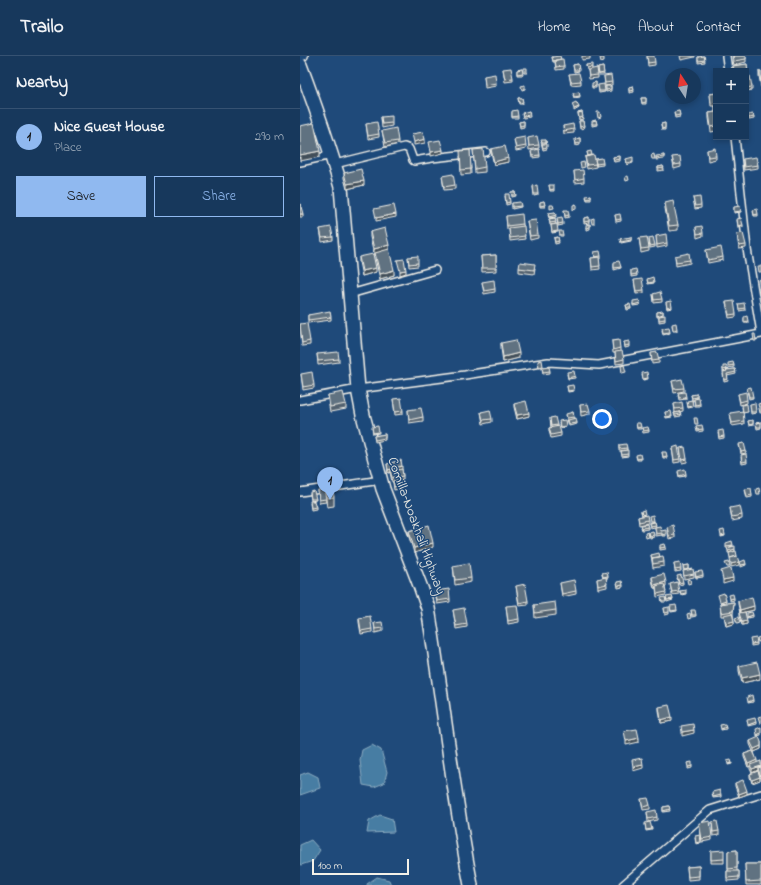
<!DOCTYPE html>
<html lang="en">
<head>
<meta charset="utf-8">
<style>
  :root { --surface:#17385c; --page:#203f62; --text:#f1f3f6; --muted:#9eacbb; --line:#365272; --accent:#90b9f0 }
  body { margin:0; font-family:"Indie Flower",sans-serif; background:var(--page); color:var(--text) }
  .controls { position:absolute; right:12px; top:12px; display:grid; overflow:hidden; border-radius:0px; box-shadow:0 2px 6px #0003 }
  .controls button { width:36px; height:36px; display:grid; place-items:center; padding:0; border:0; border-bottom:1px solid var(--line); background:var(--surface); color:var(--text); font:20px sans-serif }
  .compass { position:absolute; left:365px; top:12px; width:36px; height:36px; border-radius:50%; background:var(--surface); box-shadow:0 2px 6px #0003; rotate:348deg }
  .scale { position:absolute; left:12px; bottom:10px; width:97px; box-sizing:border-box; padding-left:4px; border:2px solid #f4f1e8; border-top:0; font-size:11px; line-height:14px; white-space:nowrap; color:#f4f1e8; -webkit-text-stroke:3px #1f4a7a; paint-order:stroke }
  .you { position:absolute; left:302px; top:363px; width:14px; height:14px; margin:-10px; border:3px solid #fff; border-radius:50%; background:#1a73e8; box-shadow:0 0 0 6px #1a73e833 }
  .badge { display:grid; place-items:center; width:26px; height:26px; border-radius:50%; background:var(--accent); color:#111; font-size:13px; font-weight:700 }
  .pin { position:absolute; translate:-50% -33px; filter:drop-shadow(0 1px 2px #0008) }
  .pin::after { content:''; position:absolute; top:21px; width:14px; height:12px; background:inherit; clip-path:polygon(0 0,100% 0,50% 100%) }
  .list { margin:0; padding:0; list-style:none }
  h2 { display:flex; justify-content:space-between; align-items:center; height:52px; margin:0; padding:0 16px; font-size:17px }
  h2 small { font-size:13px; font-weight:400; color:var(--muted) }
  .list li { display:grid; grid-template-columns:26px 1fr auto; gap:12px; align-items:center; box-sizing:border-box; height:56px; padding:0 16px; border-top:1px solid var(--line) }
  .list b { display:block; font-size:15px; white-space:nowrap }
  .list p { margin:0; font-size:13px; white-space:nowrap; color:var(--muted) }
  .list em { font-size:13px; font-style:normal; color:var(--muted) }
  .actions { display:flex; gap:8px; padding:12px 16px }
  .actions a { flex:1; padding:9px 0; border:1px solid var(--accent); border-radius:0px; text-align:center; font-size:14px; color:var(--accent) }
  .actions .main { background:var(--accent); color:#111 }
  .map { position:relative; flex:none; width:461px; height:829px; overflow:hidden }
  header { display:flex; align-items:center; gap:24px; box-sizing:border-box; height:56px; padding:0 20px; background:var(--surface); border-bottom:1px solid var(--line) }
  header strong { font-size:19px }
  nav { display:flex; gap:22px; margin-inline-start:auto; font-size:14px }
  main { display:flex }
  aside { flex:1; background:var(--surface) }
  .map>svg:first-child { display:block }
</style>
</head>
<body>
<header>
<strong>Trailo</strong>
<nav><a>Home</a><a>Map</a><a>About</a><a>Contact</a></nav>
</header>
<main>
<aside>
<h2>Nearby<small></small></h2>
<ul class="list">
<li><span class="badge">1</span><div><b>Nice Guest House</b><p>Place</p></div><em>290 m</em></li>
</ul>
<div class="actions"><a class="main">Save</a><a>Share</a></div>
</aside>
<div class="map">
<svg width="461" height="829" viewBox="0 0 461 829">
  <rect width="100%" height="100%" fill="#1f4a7a"/>
  <filter id="ink" filterUnits="userSpaceOnUse"><feTurbulence type="fractalNoise" baseFrequency=".025" numOctaves="2"/><feDisplacementMap in="SourceGraphic" scale="8" xChannelSelector="R" yChannelSelector="G"/><feConvolveMatrix kernelMatrix="1 2 1 2 8 2 1 2 1" color-interpolation-filters="sRGB"/></filter>
  <g filter="url(#ink)">
    <path fill="#467da3" stroke="#8cabbf" d="M72 689 81 694 87 716 84 727 74 731 63 729 60 704 62 694Z
      M8 716 18 721 20 732 0 739V719Z
      M80 759 92 763 94 776 67 777 69 765Z
      M11 784 20 794 13 805 1 809 0 808V789Z
      M77 821 89 824 91 829H67V828Z"/>
    <g fill="none" stroke-linecap="round" stroke-linejoin="round">
      <g stroke="#f4f1e8" stroke-width="10">
        <path id="street" d="M426 0 428 15
          M0 1 4 0
          M435 81 447 193 461 277
          M0 106 32 99
          M35 108 104 91 109 93 113 104 114 105 132 102 186 96
          M50 238 135 214
          M0 344 58 333 165 319 248 306 299 309 461 278
          M0 436 81 424
          M323 829 410 754 461 738"/>
      </g>
      <g stroke="#f4f1e8" stroke-width="16">
        <path id="highway" d="M0 9C15 49 29 89 41 131L58 333 63 359 83 433 121 532 128 552C143 645 153 737 171 829"/>
      </g>
      <use href="#street" stroke="#1f4a7a" stroke-width="7"/>
      <use href="#highway" stroke="#1f4a7a" stroke-width="13"/>
    </g>
    <path fill="#53626f" stroke="#f4f1e8" d="M282 0H290V3L282 4Z
      M347 0 355 6V9L348 10Z
      M380 0H395V1L381 4Z
      M404 0 405 6 398 7V1Z
      M432 0H446V6L434 9Z
      M252 1 261 4 264 10V13L256 14 255 6H253Z
      M278 8 279 15 274 16 273 9Z
      M447 8 448 20H446V15H434L433 10Z
      M286 9 292 11V13L298 19V22L289 23 288 14H287Z
      M303 11 304 19H299L298 12Z
      M203 13 213 22V25L205 26Z
      M222 13 223 19H217V14Z
      M459 15H461V31L459 20Z
      M269 18 281 25V28L271 29Z
      M184 20 196 27V30L185 32Z
      M304 20 312 26V29L305 30Z
      M446 21 452 31V34L446 35Z
      M296 26V32H292V29Z
      M298 29 305 35V36L299 37Z
      M306 30H311V35L306 36Z
      M333 30 334 36 329 37V31Z
      M279 36 280 41 274 42 273 39Z
      M416 37V75L411 76 409 62V57L415 56V50H411L410 38Z
      M218 42H222L223 48H219Z
      M341 42H346V48H342Z
      M229 55 230 61 223 62 222 58Z
      M379 55 380 61 375 62 374 57Z
      M212 56 218 60V62H212Z
      M282 56 283 63 279 64 278 57Z
      M448 60 454 61V63L449 64Z
      M81 61 92 67V70L82 72Z
      M296 64 297 69 292 70V67Z
      M224 65V71L220 72 219 66Z
      M279 65H283L284 72 280 73Z
      M365 67V74H362L361 68Z
      M66 68 79 78V81L68 83Z
      M263 70 274 73V77L264 78Z
      M82 75 98 85V88L85 91Z
      M228 82 239 89V92L229 94Z
      M280 82V89L276 90 275 83Z
      M214 83 226 90V93L216 95Z
      M246 84 247 93 243 94 241 86Z
      M191 93 208 106 194 109 191 96Z
      M170 94 171 118 161 119 160 100Z
      M173 94 185 111V116L175 117Z
      M407 94 416 100V103L408 105Z
      M231 96 240 99V101L232 102Z
      M287 96 292 99 296 108V111L287 113 285 101 288 100Z
      M364 99V103L356 104V102Z
      M320 100V105L314 106 313 101Z
      M372 101 381 108V111L374 113Z
      M326 103 333 106V107L327 109Z
      M443 103 458 109V112L444 114Z
      M295 105 303 107V109L296 110Z
      M363 110 364 114 358 115V111Z
      M274 115 284 122V126L275 127Z
      M44 117 64 129 47 133 44 122Z
      M142 120 155 129V133L144 134Z
      M249 129 254 133V135H250Z
      M233 131 238 138V139L234 140Z
      M211 136H215L216 140 212 141Z
      M291 139V144H287L286 141Z
      M205 140 210 146V148L206 149Z
      M393 142 401 149V152L395 153Z
      M244 145 245 151H240V146Z
      M212 147 221 150V151L212 153Z
      M365 147 378 169V174L369 175 365 152Z
      M434 151 441 155V156L434 157Z
      M264 154 269 159V161L265 162Z
      M453 155 458 158V160H454Z
      M255 156 256 161 249 162 248 159Z
      M315 159 321 163V165L316 166Z
      M206 160 223 168 225 183 210 185 209 173H207Z
      M289 161V167L284 168V162Z
      M255 162 256 168 250 169 249 163Z
      M257 162 263 167V169L258 170Z
      M437 164 443 169V171L438 172Z
      M227 165 238 179V182L230 184Z
      M290 168V173L286 174V171Z
      M251 169 258 175V176L252 177Z
      M396 171 403 177V180L397 182Z
      M20 173 33 181V184L22 186Z
      M70 176 89 194 94 219 80 223 75 202V198H74L70 181Z
      M437 178 446 189V192L439 193Z
      M356 180 367 187V190L357 192Z
      M258 181 259 187 255 188 254 182Z
      M331 181V185L321 187 320 183Z
      M339 182 349 192V195L341 197Z
      M349 184 355 189V191L350 192Z
      M406 194 423 201V204L408 207Z
      M294 197 301 200V202H299L300 213 292 214 291 202H295Z
      M196 199V215L182 216 181 200Z
      M375 200 390 204V207L376 210Z
      M59 201 76 216 62 220 59 206Z
      M108 201 118 207V210L109 211Z
      M314 208 321 211V212L314 214Z
      M219 212H235L234 218 219 216Z
      M331 214 337 218V220L331 221Z
      M461 223V239H460L459 224Z
      M334 224 344 234V237L336 238Z
      M347 224 354 226V227L348 228Z
      M182 226 195 233V236L184 238Z
      M353 238 362 243V246L354 247Z
      M366 246 372 251V252L367 253Z
      M426 246 436 258V261L429 262Z
      M333 247H340V249L333 250Z
      M438 248 445 252V254L439 255Z
      M326 249 331 252V253L327 254Z
      M363 255V259L365 263V265L359 266V261H357V256Z
      M8 259 31 261V264L8 267Z
      M444 262 448 265V267H444Z
      M0 268 10 285V289L2 290Z
      M372 269 377 273V275H373Z
      M362 274 370 276V277L363 279Z
      M312 285 320 292V295L324 303V307L316 308 315 297H313Z
      M324 286 329 289V291L325 292Z
      M201 287 219 302 203 306 201 292Z
      M351 297 359 304V307L352 308Z
      M17 298 39 303V306L18 309Z
      M238 306 243 310V311L239 312Z
      M428 309H434V311L428 312Z
      M426 310 427 314 435 313 436 318 427 320 428 325 424 326 423 318 427 315 423 316V312Z
      M242 312 250 315V317L243 318Z
      M1 318 14 329V332L3 334Z
      M267 318 275 320V322L268 323Z
      M342 319 348 322V323L343 324Z
      M372 325 384 332V335L374 337Z
      M267 330 274 334V335L268 336Z
      M447 334 453 341V342L449 343Z
      M397 338V343L400 348V350H395L394 344H392L393 351 388 352 387 346 392 344 391 339Z
      M438 338 447 344V347L440 349Z
      M28 339 46 348V353L30 356 28 344Z
      M378 339 386 341V343L379 344Z
      M93 343 103 355V358L95 359Z
      M214 348 229 360 217 363 214 351Z
      M374 348 383 352V355L375 357Z
      M450 348 456 356V357L451 358Z
      M280 349 290 355V358L281 360Z
      M442 351 448 355V356L443 357Z
      M108 354 123 361V365L109 367Z
      M181 356 192 363V366L183 368Z
      M273 356 274 363 277 367V368L269 370 266 359Z
      M365 356 372 360V361L366 362Z
      M380 356 381 360 375 361 374 357Z
      M430 357 444 365V368L432 370Z
      M250 362 257 369V371L261 377V380L251 382 249 375V372H251Z
      M453 364V369L449 370 448 365Z
      M461 366V372L457 373 456 367Z
      M259 367 266 370V371L260 372Z
      M336 367 341 371V373H337Z
      M396 370 403 373V375L397 376Z
      M72 372 79 376V377L73 378Z
      M342 372 349 374V376L343 377Z
      M418 377 424 380V382L419 383Z
      M85 378V384L75 386 74 380Z
      M319 389 327 392V394L319 395Z
      M439 389 446 395V397L441 398Z
      M372 392 380 403V406L374 407Z
      M380 392 387 403V406L382 407Z
      M321 395 328 398V400L322 401Z
      M362 396 367 400V402H363Z
      M336 400 341 402V404H337Z
      M441 401 447 405V407L442 408Z
      M87 408 102 414 103 420V423L102 424 103 432 94 434 93 426H92L90 416 88 417Z
      M378 416 386 418V420L379 421Z
      M25 428 34 441V450L27 451 25 438Z
      M18 434 26 443V446L19 447Z
      M445 434 452 439V441L447 442Z
      M10 437 16 443V444L11 445Z
      M10 447 16 451V453L11 454Z
      M430 452 442 459V463L432 465Z
      M341 455 348 464V467L339 469 338 461 342 460Z
      M355 466 356 471 366 478V480H362V479L356 480 355 471 350 472 349 467Z
      M341 471H348V473L342 474Z
      M367 471 375 479V482L369 483Z
      M109 475 133 491 114 497 109 480Z
      M349 476 354 479V481L350 482Z
      M360 491H366V493L360 494Z
      M351 499 360 501 364 506V510L353 512Z
      M374 507 381 513V515L375 516Z
      M389 509V514L394 518V521L384 523 383 510Z
      M153 510 171 522V526L155 529Z
      M395 516 403 519V521L396 522Z
      M302 517 308 520V522H306L307 531 298 533 297 523 303 522Z
      M352 521 366 530H365L366 539 357 541 356 532H354L352 524Z
      M377 522 383 526V528L379 529Z
      M317 526 323 529V531L318 532Z
      M260 527 276 535V538L262 541Z
      M370 528 379 535V538L372 539Z
      M216 530 228 545V549L219 550Z
      M135 535 150 543V546L137 548Z
      M380 535 386 537V538L381 539Z
      M366 541 373 543V544L367 546Z
      M438 545 454 554 445 556 447 568 442 569 439 560V557H440L438 548Z
      M434 546 433 558 434 568 426 570 424 560H421L420 548Z
      M234 549 256 554V559L235 562Z
      M206 550 219 563V566L208 568Z
      M370 550 377 554V555L371 556Z
      M364 552 369 556V558L365 559Z
      M153 554 167 568V571L156 573Z
      M391 554 396 559V560L392 561Z
      M59 562 72 573V576L61 578 59 566Z
      M74 567 83 572V575L75 577Z
      M439 610 460 623 442 627 439 615Z
      M359 651 372 665 361 667 359 654Z
      M450 685 461 686V693L454 696 457 707 461 705V722H460V721V724L452 727 450 721V718L458 715V714L452 717 450 713V710L448 711 444 701V698L453 695 450 688Z
      M435 727 447 738 439 741 435 730Z
      M412 737 421 739V741L413 742Z
      M341 743 350 749V753L343 754Z
      M369 750 370 755 363 756V751Z
      M347 756 357 761V764L348 766Z
      M412 766 419 775V779L413 780Z
      M399 767 412 781V784L402 786Z
      M345 768 352 773V774L346 775Z
      M395 782 401 786V787L396 788Z
      M437 794V815H439V824L427 825V815H428V795Z
      M411 795 424 803V807H411Z
      M445 808H461V829H446Z
      M399 810V823L388 824 387 811Z"/>
    <path fill="#43505a" stroke="#f4f1e8" d="M279 51V52L274 55V53Z
      M125 83V87L114 89V86Z
      M143 94V97L131 100V96Z
      M20 95V101L0 105V99Z
      M208 102V106L194 109V106Z
      M64 125V129L47 133V128Z
      M0 158H3V161H0Z
      M96 158V161L76 165V162Z
      M89 189V194L74 198V193Z
      M76 212V216L62 220V215Z
      M94 214V219L80 223V218Z
      M106 214V217L100 219V215Z
      M219 297V302L203 306V301Z
      M229 357V360L217 363V359Z
      M102 410V414L88 417V414Z
      M350 465H354V466L350 467Z
      M425 479V480L421 481V480Z
      M133 487V491L114 497V492Z
      M433 489V490L426 492V490Z
      M435 493V495L428 497V495Z
      M439 506V509L431 511V508Z
      M446 508V509L441 511V509Z
      M433 522V525L423 528V524Z
      M366 526V530L356 532V530V532H354V529Z
      M434 542V544L430 545V543Z
      M426 544V546L420 547V546Z
      M454 550V554L440 557V554Z
      M453 559V561L447 562V561Z
      M434 565V568L426 570V567Z
      M447 565V568L442 569V566Z
      M457 587V589L451 590V588Z
      M460 618V623L442 627V622Z
      M453 644V646L448 647V646Z
      M372 661V665L361 667V664Z
      M456 666V668L448 670V669Z
      M426 671V673L421 674V673Z
      M394 674V677L382 680V676Z
      M461 677V679L457 680V679Z
      M339 682V686L326 689V685Z
      M461 690V693L454 696V693Z
      M457 704V707L448 711V708Z
      M432 707V708L428 709V708Z
      M343 709V712L333 715V711Z
      M392 710V712L388 713V711Z
      M461 710V713L458 712V714L452 717V713Z
      M460 721V724L452 727V724Z
      M447 735V738L439 741V738Z"/>
    <path fill="#607281" stroke="#f4f1e8" d="M260 0 261 3 253 5 252 1Z
      M347 0H354L355 6 348 7Z
      M404 0 405 4 398 5V1Z
      M433 0H446V3L434 5Z
      M300 2H304V5L301 6Z
      M263 3 264 10 256 11 255 4Z
      M278 8 279 14H274L273 9Z
      M292 8V11L287 12 286 9Z
      M447 8 448 17H446V15H434L433 10Z
      M303 11 304 17 299 18 298 12Z
      M211 12 213 22 205 23 203 13Z
      M224 12H227V17H224Z
      M297 12 298 19 289 20 288 14Z
      M222 13 223 17 217 18V14Z
      M459 15H461V27Z
      M279 17 281 25 271 26 269 18Z
      M195 18 196 27 185 29 184 20Z
      M311 19 312 26 305 27 304 20Z
      M450 20 452 31 446 32V21Z
      M296 26V30L292 31V27Z
      M304 28 305 35H299L298 29Z
      M225 29V33L222 34 221 30Z
      M306 30H311V33L306 34Z
      M333 30 334 34 329 35V31Z
      M279 36 280 40 274 41 273 37Z
      M416 37V46L411 47 410 38Z
      M218 42H222L223 46 219 47Z
      M341 42H346V46L342 47Z
      M276 46 279 51 274 53 272 48Z
      M415 49H416V55Z
      M217 54 218 60 212 61V55Z
      M229 55 230 59 223 60 222 57Z
      M379 55 380 59 375 60 374 56Z
      M282 56 283 61 279 62 278 57Z
      M297 56H300L301 61 298 62Z
      M416 56V70L411 71 409 57Z
      M453 58 454 61 449 62 448 59Z
      M92 60V67L82 68 81 61Z
      M296 64 297 68H292V65Z
      M224 65V69L220 70 219 66Z
      M279 65H283L284 70 280 71Z
      M77 66 79 78 68 80 66 68Z
      M14 67 20 95 0 99V70Z
      M365 67V72L362 73 361 68Z
      M273 68 274 73 264 75 263 70Z
      M96 72 98 85 85 87 82 75Z
      M123 76 125 83 114 86 112 78Z
      M237 80 239 89 229 90 228 82Z
      M225 81 226 90 216 92 214 83Z
      M280 82V87L276 88 275 83Z
      M140 84 143 94 131 96 129 86Z
      M241 84H246V87H242Z
      M242 88H247V91L243 92Z
      M205 90 208 102 194 106 191 93Z
      M415 92 416 100 408 101 407 94Z
      M183 93 185 111 175 113 173 94Z
      M239 93 240 99 232 100 231 95Z
      M170 94 171 113 161 114 160 95Z
      M291 95 292 99 288 100 287 96Z
      M354 98 355 103H352L351 99Z
      M294 99 296 108 287 109 285 101Z
      M364 99V101L356 102V100Z
      M320 100V103L314 104 313 101Z
      M380 100 381 108 374 109 372 101Z
      M333 101V106L327 107 326 103Z
      M456 101 458 109 444 111 443 103Z
      M302 102 303 107 296 108 295 103Z
      M284 106 285 111 281 112 280 107Z
      M363 110 364 112 358 113V111Z
      M61 113 64 125 47 128 44 117Z
      M283 114 284 122 275 124 274 115Z
      M153 118 155 129 144 131 142 120Z
      M328 120 329 124 326 125 325 121Z
      M237 129 238 138H234L233 130Z
      M249 129H254V133L250 134Z
      M211 136H215L216 139H212Z
      M205 138H209L210 146 206 147Z
      M291 139V142L287 143 286 140Z
      M400 141 401 149 395 150 393 142Z
      M244 145 245 149 240 150V146Z
      M373 145 378 169 369 170 365 147Z
      M220 146 221 150 212 151V147Z
      M0 147 3 158H0Z
      M276 148V153L273 154V149Z
      M94 149 96 158 76 162 74 153Z
      M250 149H253L254 152 250 153Z
      M440 150 441 155 434 156V151Z
      M457 153 458 158 454 159 453 154Z
      M264 154H268L269 159 265 160Z
      M255 156 256 159 249 161 248 157Z
      M222 158 223 168 207 170 206 160Z
      M320 158 321 163 316 164 315 159Z
      M262 161 263 167 258 168 257 162Z
      M289 161V165L284 166V162Z
      M255 162 256 166 250 167 249 163Z
      M294 162V168H292L291 163Z
      M441 162 443 169 438 170 437 163Z
      M236 164 238 179 230 180 227 165Z
      M257 168 258 175 252 176 251 169Z
      M290 168V171L286 172V169Z
      M224 170 225 180 210 182 209 172Z
      M402 170 403 177 397 178 396 171Z
      M31 171 33 181 22 182 20 173Z
      M85 172 89 189 74 193 70 176Z
      M259 175H262L263 180H260Z
      M443 177 446 189 439 190 437 178Z
      M366 178 367 187 357 189 356 180Z
      M258 181 259 185 255 186 254 182Z
      M331 181V184L321 186 320 183Z
      M347 181 349 192 341 193 339 182Z
      M353 181 355 189 350 190 349 182Z
      M421 191 423 201 408 204 406 194Z
      M89 193 94 214 80 218 75 197Z
      M300 195 301 200 295 201 294 196Z
      M389 197 390 204 376 206 375 200Z
      M73 198 76 212 62 215 59 201Z
      M196 199V212H182L181 200Z
      M118 200V207L109 208 108 201Z
      M299 201 300 210 292 211 291 202Z
      M104 203 106 214 100 215 97 204Z
      M319 205 321 211 314 212V206Z
      M220 206 235 208 234 214 219 212Z
      M458 210H461V216H459Z
      M336 213 337 218 331 219V214Z
      M353 221 354 226 348 227 347 223Z
      M342 223 344 234 336 235 334 224Z
      M461 223V229L460 230 459 224Z
      M194 224 195 233 184 235 182 226Z
      M459 231H461V235L460 236Z
      M360 236 362 243 354 244 353 238Z
      M339 244 340 247 333 249V245Z
      M371 245 372 251 367 252 366 246Z
      M434 245 436 258 429 259 426 246Z
      M444 247 445 252 439 253 438 248Z
      M330 248 331 252H327L326 249Z
      M30 255 31 261 8 264V259Z
      M363 255V258L357 260V256Z
      M365 259V263L359 264V260Z
      M447 260 448 265 444 266V261Z
      M7 267 10 285 2 287 0 268Z
      M376 267 377 273 373 274 372 268Z
      M369 271 370 276 363 277 362 272Z
      M453 278H455L456 285H454Z
      M216 284 219 297 203 301 201 287Z
      M319 284 320 292 313 294 312 285Z
      M329 285V289L325 290 324 286Z
      M322 295 324 303 316 305 315 296Z
      M38 296 39 303 18 305 17 298Z
      M357 296 359 304 352 305 351 297Z
      M242 304 243 310 239 311 238 305Z
      M433 306 434 309 428 310V307Z
      M324 309 326 316 322 317 321 310Z
      M423 310H426L427 313 423 314Z
      M249 311 250 315 243 316 242 312Z
      M435 313 436 316 427 318 428 323 424 324 423 316 427 315 426 314Z
      M274 315 275 320 268 322 267 316Z
      M12 316 14 329 3 331 1 318Z
      M347 316 348 322 343 323 342 317Z
      M382 323 384 332 374 333 372 325Z
      M273 329 274 334 268 335 267 330Z
      M451 331 453 341H449L447 332Z
      M43 336 46 348 30 351 28 339Z
      M385 336 386 341 379 342 378 337Z
      M446 336 447 344 440 346 438 338Z
      M397 338V341L392 342 391 339Z
      M101 342 103 355 95 356 93 343Z
      M399 342 400 348 395 349 394 343Z
      M392 344 393 350 388 351 387 345Z
      M226 345 229 357 217 359 214 348Z
      M382 346 383 352 375 353 374 348Z
      M455 347 456 356H451L450 348Z
      M461 347V357H460L458 348Z
      M288 348 290 355 281 356 280 349Z
      M447 348 448 355 443 356 442 349Z
      M121 352 123 361 109 364 108 354Z
      M190 354 192 363 183 364 181 356Z
      M371 355 372 360 366 361 365 356Z
      M443 355 444 365 432 367 430 357Z
      M273 356 274 361 267 362 266 358Z
      M380 356 381 358 375 359 374 357Z
      M255 361 257 369 251 370 250 362Z
      M276 362 277 367 269 368 268 364Z
      M394 362H397L398 368H395Z
      M265 364 266 370 260 371 259 365Z
      M453 364V368L449 369 448 365Z
      M461 366V371H457L456 367Z
      M336 367H340L341 371 337 372Z
      M402 369 403 373 397 374 396 370Z
      M78 370 79 376 73 377 72 371Z
      M259 370 261 377 251 379 249 372Z
      M348 371 349 374 343 375 342 372Z
      M423 374 424 380 419 381 418 375Z
      M85 378V382L75 384 74 380Z
      M444 387 446 395 441 396 439 388Z
      M326 388 327 392 319 393V389Z
      M378 390 380 403 374 404 372 392Z
      M385 391 387 403 382 404 380 392Z
      M328 394V398L322 399 321 395Z
      M362 396H366L367 400 363 401Z
      M340 398 341 402 337 403 336 399Z
      M446 398 447 405 442 406 441 399Z
      M101 404 102 410 88 414 87 408Z
      M102 413 103 420 92 422 90 415Z
      M385 413 386 418 379 420 378 415Z
      M101 423 103 429 94 431 93 425Z
      M32 427 34 441 27 442 25 428Z
      M451 432 452 439 447 440 445 433Z
      M459 432 460 438H457L456 433Z
      M24 433 26 443 19 444 18 434Z
      M14 435 16 443H11L10 436Z
      M10 445H14L16 451 11 452Z
      M440 450 442 459 432 461 430 452Z
      M344 454 345 458 342 459 341 455Z
      M347 459 348 464 339 466 338 461Z
      M353 459 354 465H350L349 460Z
      M355 466 356 469 350 470 349 467Z
      M347 468 348 471 342 472 341 469Z
      M129 469 133 487 114 492 109 475Z
      M373 469 375 479 369 480 367 471Z
      M360 470 361 475 366 474V478L362 479V477L356 478 355 471Z
      M424 474 425 479 421 480 420 475Z
      M353 475 354 479 350 480 349 476Z
      M348 476 349 481 346 482 345 477Z
      M432 485 433 489 426 490V487Z
      M365 488 366 491 360 492V489Z
      M435 490V493L428 495 427 492Z
      M436 495 437 500 430 502 429 497Z
      M359 497 360 501 352 502V503L351 499Z
      M363 500 364 506 353 508 352 502Z
      M437 500 439 506 431 508 430 502Z
      M445 504 446 508 441 509 440 506Z
      M380 506 381 513 375 514 374 507Z
      M429 506 430 511H427L425 507Z
      M169 507 171 522 155 524 153 510Z
      M389 509V513L384 514 383 510Z
      M431 512 433 522 423 524 421 515Z
      M393 513 394 518 384 520 383 515Z
      M402 515 403 519 396 521 395 516Z
      M307 516 308 520 303 521 302 517Z
      M364 518 366 526 354 529 352 521Z
      M381 519 383 526 379 527 377 520Z
      M306 521 307 528 298 530 297 523Z
      M390 523 391 527 388 528 387 524Z
      M274 524 276 535 262 538 260 527Z
      M322 525 323 529 318 530 317 526Z
      M377 526 379 535 372 536 370 528Z
      M225 528 228 545 219 547 216 530Z
      M364 528 366 536 357 538 356 530Z
      M149 533 150 543 137 545 135 535Z
      M386 534V537L381 538 380 535Z
      M424 537 426 544 420 546 418 539Z
      M433 538 434 542 430 543 429 539Z
      M372 540 373 543 367 544 366 541Z
      M365 541 366 546H362L361 542Z
      M452 541 454 550 440 554 438 545Z
      M255 546 256 554 235 557 234 549Z
      M434 546 433 555 421 557 420 548Z
      M217 549 219 563 208 565 206 550Z
      M376 549 377 554 371 555 370 550Z
      M369 551V556L365 557 364 552Z
      M164 552 167 568 156 570 153 554Z
      M391 554H395L396 559H392Z
      M445 556 447 565 442 566 439 557Z
      M452 556 453 559 447 561V557Z
      M390 557 391 562 388 563 387 558Z
      M432 557 434 565 426 567 424 559Z
      M70 560 72 573 61 575 59 562Z
      M438 561 440 566 437 567 435 562Z
      M82 566 83 572 75 573 74 567Z
      M461 581V585L458 586 457 582Z
      M456 582 457 587 451 588 450 583Z
      M457 606 460 618 442 622 439 610Z
      M452 639 453 644 448 646 447 641Z
      M369 649 372 661 361 664 359 651Z
      M461 660V667H460L458 661Z
      M455 662 456 666 448 669 447 664Z
      M393 668 394 674 382 676 381 670Z
      M425 668 426 671 421 673 420 669Z
      M461 671V677L457 679 456 673Z
      M337 673 339 682 326 685 324 675Z
      M459 681 461 686V690L454 693 450 685Z
      M453 695 457 704 448 708 444 698Z
      M342 702 343 709 333 711 332 704Z
      M431 704 432 707 428 708 427 705Z
      M461 705V710L452 713 450 709Z
      M392 706V710L388 711 387 707Z
      M461 711V719H460L458 712Z
      M458 715 460 721 452 724 450 718Z
      M443 724 447 735 439 738 435 727Z
      M420 734 421 739 413 741 412 736Z
      M348 742 350 749 343 751 341 743Z
      M369 750 370 753 363 755V751Z
      M356 754 357 761 348 763 347 756Z
      M410 765 412 781 402 783 399 767Z
      M417 765 419 775 413 776 412 766Z
      M350 766 352 773 346 774 345 767Z
      M400 779 401 786 396 787 395 780Z
      M424 794V803L411 804V795Z
      M437 794V812L428 813V795Z
      M445 808H461V825L446 826Z
      M399 810V820L388 821 387 811Z
      M427 815H439V821L427 822Z"/>
  </g>
  <g text-anchor="middle" dominant-baseline="central" stroke-width="3" stroke-linejoin="round" paint-order="stroke">
    <g font-size="14" fill="#f4f1e8" stroke="#1f4a7a">
      <text transform="translate(116 470) rotate(70)">Comilla–Noakhali Highway</text>
    </g>
  </g>
</svg>
<div class="controls">
<button>+</button>
<button>−</button>
</div>
<svg class="compass" viewBox="-18 -18 36 36"><path d="M0-13l5 13h-10z" fill="#e53935"/><path d="M0 13l5-13h-10z" fill="#9eacbb"/></svg>
<div class="scale">100 m</div>
<div class="you"></div>
<div class="pin badge" style="left:30px;top:444px">1</div>
</div>
</main>
</body>
</html>
